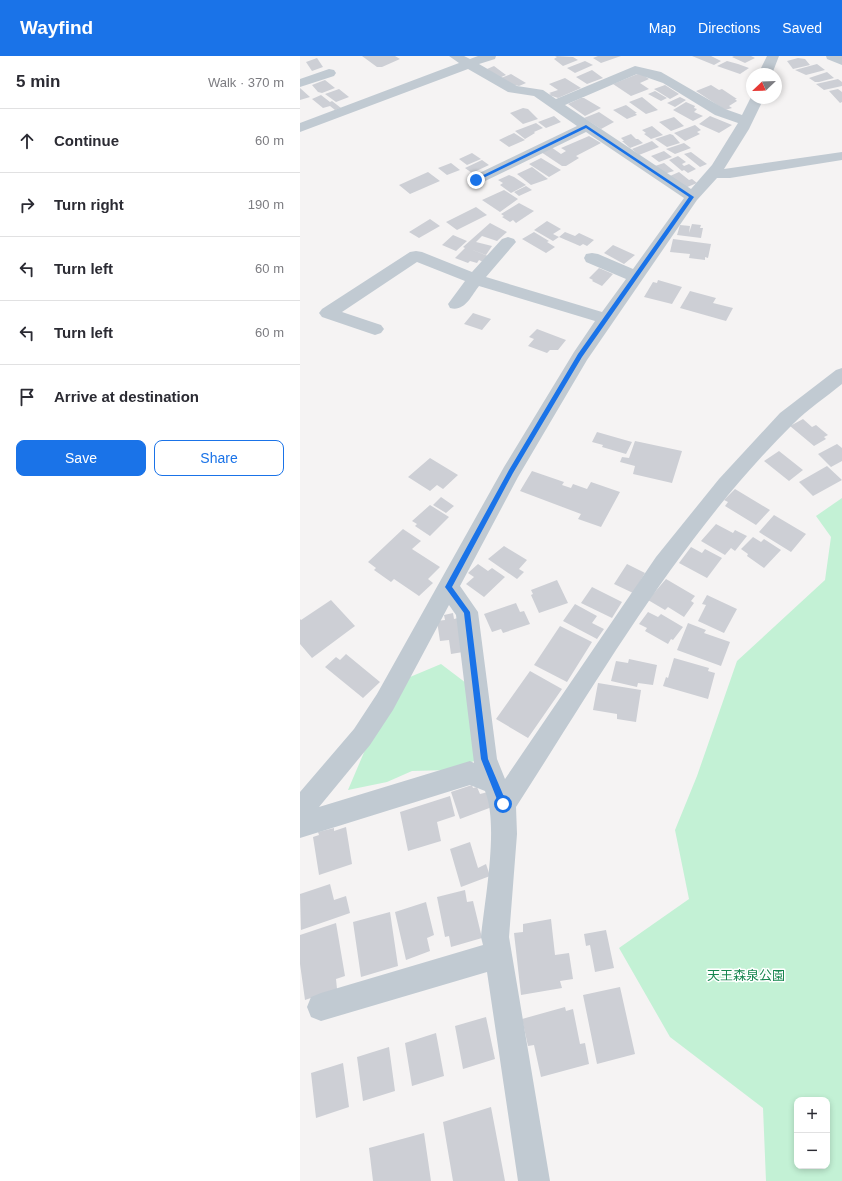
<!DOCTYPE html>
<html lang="en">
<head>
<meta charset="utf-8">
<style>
  :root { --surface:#fff; --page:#f7f7f7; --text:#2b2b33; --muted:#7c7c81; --line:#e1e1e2; --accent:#1a73e8 }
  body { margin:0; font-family:Helvetica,"Noto Sans JP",sans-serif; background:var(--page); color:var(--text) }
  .controls { position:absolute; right:12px; bottom:12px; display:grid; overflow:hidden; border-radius:8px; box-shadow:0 2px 6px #0003 }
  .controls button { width:36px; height:36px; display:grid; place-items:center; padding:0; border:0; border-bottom:1px solid var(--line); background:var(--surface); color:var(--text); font:20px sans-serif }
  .compass { position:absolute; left:446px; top:12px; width:36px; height:36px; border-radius:50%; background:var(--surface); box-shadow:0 2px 6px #0003; rotate:247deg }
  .stop { position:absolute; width:12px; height:12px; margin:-9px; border:3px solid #1a73e8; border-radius:50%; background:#fff }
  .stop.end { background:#1a73e8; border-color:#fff; box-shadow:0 1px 4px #0008 }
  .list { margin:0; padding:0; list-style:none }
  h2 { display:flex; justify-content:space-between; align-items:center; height:52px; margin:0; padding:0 16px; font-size:17px }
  h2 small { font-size:13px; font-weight:400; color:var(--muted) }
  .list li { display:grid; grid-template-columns:26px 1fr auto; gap:12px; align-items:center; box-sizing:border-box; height:64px; padding:0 16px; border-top:1px solid var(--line) }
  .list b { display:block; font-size:15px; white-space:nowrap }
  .list em { font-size:13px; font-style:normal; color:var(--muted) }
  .actions { display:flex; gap:8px; padding:12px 16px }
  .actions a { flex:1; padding:9px 0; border:1px solid var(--accent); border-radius:8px; text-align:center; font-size:14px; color:var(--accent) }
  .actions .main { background:var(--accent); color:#fff }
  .icon { flex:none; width:22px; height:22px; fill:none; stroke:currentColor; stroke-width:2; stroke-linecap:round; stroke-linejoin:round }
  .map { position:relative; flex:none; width:542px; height:1125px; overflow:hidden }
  header { display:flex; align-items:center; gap:24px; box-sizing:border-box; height:56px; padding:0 20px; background:var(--accent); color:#fff }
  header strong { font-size:19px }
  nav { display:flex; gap:22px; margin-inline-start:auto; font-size:14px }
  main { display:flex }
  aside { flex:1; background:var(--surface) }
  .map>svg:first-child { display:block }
</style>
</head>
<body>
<header>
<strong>Wayfind</strong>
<nav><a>Map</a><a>Directions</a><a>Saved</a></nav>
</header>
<main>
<aside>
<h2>5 min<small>Walk · 370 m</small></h2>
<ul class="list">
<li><svg class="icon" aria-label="ahead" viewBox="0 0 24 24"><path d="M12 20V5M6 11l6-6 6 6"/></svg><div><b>Continue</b></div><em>60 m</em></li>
<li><svg class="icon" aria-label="right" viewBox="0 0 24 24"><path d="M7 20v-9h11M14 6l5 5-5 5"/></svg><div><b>Turn right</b></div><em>190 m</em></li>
<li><svg class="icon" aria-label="left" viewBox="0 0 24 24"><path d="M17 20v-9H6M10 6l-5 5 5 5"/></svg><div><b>Turn left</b></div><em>60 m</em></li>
<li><svg class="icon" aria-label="left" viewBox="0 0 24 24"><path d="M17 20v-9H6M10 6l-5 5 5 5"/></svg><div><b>Turn left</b></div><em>60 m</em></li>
<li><svg class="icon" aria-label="arrive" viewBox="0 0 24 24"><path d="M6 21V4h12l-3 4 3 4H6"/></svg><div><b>Arrive at destination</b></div></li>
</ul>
<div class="actions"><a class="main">Save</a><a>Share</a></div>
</aside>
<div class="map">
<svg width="542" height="1125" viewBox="0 0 542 1125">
  <rect width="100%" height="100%" fill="#f5f3f3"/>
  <path fill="#c3f1d5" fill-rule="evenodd" d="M542 442V1125H466L463 1052 370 981 319 892 389 843 375 774 397 720 437 605 525 524 531 481 516 460ZM497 1044H527V1110H497Z
    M141 608 166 627 177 704 149 714 112 715 87 726 48 734 68 687 110 621Z"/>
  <path fill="#cdcfd5" d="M62 0H95L100 3 82 11H77Z
    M255 0 273 1 278 4 263 10 254 3 257 1Z
    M298 0H321L301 7 293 2Z
    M392 0H411L421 5 414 9Z
    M434 0H451L455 2 445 7 432 1Z
    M17 2 23 11 12 15 6 6Z
    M498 2 505 3 510 9 493 13 487 5Z
    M285 5 293 9 275 17 267 12Z
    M427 5 438 8 449 12 440 18 417 10Z
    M517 8 525 14 506 19 495 14Z
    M194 10 206 19 199 22 187 13Z
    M292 14 303 22 287 28 276 21Z
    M527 16 534 22 519 26H515L509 22Z
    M340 17 349 23 340 27 349 33 331 40 313 28Z
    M211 18 226 27 219 30 210 28 201 22Z
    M265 22 281 32 258 42 249 39 251 38 249 37 258 34 249 28Z
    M538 23 542 26V30L524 34 516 28Z
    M25 24 35 32 22 37 18 36 12 29Z
    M365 29 379 38 370 43 354 33Z
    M411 29 419 34 422 33 437 43H435L437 45 429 50 432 52 425 54 396 35Z
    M0 32 10 41 0 44Z
    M39 33 49 41 36 46 25 38Z
    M538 33 542 36V46L540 47 529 35Z
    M355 35 367 42 361 45 348 38Z
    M21 39 30 46 32 45 41 52 35 54 30 50 23 52 12 43Z
    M342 41 358 54 346 58 329 46Z
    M380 41 386 44 375 51 367 47Z
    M281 42H284L301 52 285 60 268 48Z
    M386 46 395 50 394 52 397 53 394 56 403 60 393 65 373 54Z
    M326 49 337 57H335L337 59 327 63 313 54Z
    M223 52 228 53 238 63 223 68 210 57Z
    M299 56 314 66 301 73 284 62Z
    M254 60 261 66 246 72 238 66Z
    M410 60 432 69 419 77 399 68Z
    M374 61 384 70 371 75 359 66Z
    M236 67 243 72 234 76 235 77 225 83 215 75Z
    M395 69 401 74 397 76 400 78 385 85 374 77Z
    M352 70 363 79 351 83 344 78 346 77 342 74Z
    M214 77 225 84 209 91 199 84Z
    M331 78 336 83H338L343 87 330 92 322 85H324L321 82Z
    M370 78 373 79 380 87 367 91 355 83Z
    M289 80 301 87 276 100 279 102 266 110H262L241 96 251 91 261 98 266 95 261 92Z
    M352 85 359 91 339 99 332 93Z
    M384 87 391 92 375 98 366 93Z
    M364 95 372 101 359 106 351 100Z
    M391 96 407 108 400 111 384 98Z
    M172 97 181 103 167 109 159 103Z
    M378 100 386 106 382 108 384 110 389 108 396 113 388 117 384 114 382 115 369 104Z
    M241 102 261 114 249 121 229 108Z
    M182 104 189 109 172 117 165 112Z
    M151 107 160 114 147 119 138 112Z
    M364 107 374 115 364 118 355 110Z
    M232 111 248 123 231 129 217 118Z
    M128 116 140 125 110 138 99 129Z
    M379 116 389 124 392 123 397 127 385 132 370 120Z
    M209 119 214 121 226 129 211 137 200 129 203 127 198 124Z
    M226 130 232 134 219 140 214 136Z
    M204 134 218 143 200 156 182 144Z
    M219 147 234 155 216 167 213 164 210 166 202 161 204 160 201 158Z
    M176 151 187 159 157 174 146 166Z
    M130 163 140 170 119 182 109 176Z
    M247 165 261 173 253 178 259 181 253 185 234 174Z
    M190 167 207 176 197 185 182 180 176 186 192 190 186 199 170 193 188 200 183 206 179 204 177 207 170 205 168 207 155 202 165 192 163 191Z
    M392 168 401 169 400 172H403L401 182 377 179 380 169 390 170 389 177Z
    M234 176 249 185 247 186 255 191 246 197 222 183Z
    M265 176 275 180 279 177 294 184 287 190 283 188 280 190 259 181Z
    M153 179 167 185 156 195 142 189Z
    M373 183 411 188 408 202 405 201V204L389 202 390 198 370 196Z
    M313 189 335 199 324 208 304 197Z
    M299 212 313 218 302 230 292 225 293 224 289 222Z
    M358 224 382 231 372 248 344 241 353 226 357 227Z
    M390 235 416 242 413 247 433 252 426 265 380 252Z
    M173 257 191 263 182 274 164 268Z
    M237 273 266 284 258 294H250L247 297 228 290 234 283 229 281Z
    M503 363 512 371 516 369 528 379 524 381 526 383 514 390 490 370Z
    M297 376 332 386 326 398 302 391 303 389 292 386Z
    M335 385 382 395 372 427 333 418 335 410 320 406 322 401 329 402Z
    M537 388 542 392V405L531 411 518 398Z
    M479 395 503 414 489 425 464 405Z
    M130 402 158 419 143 433 137 429 130 435 108 421Z
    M527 410 542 424 513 440 499 426Z
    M232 415 264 426 262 429 271 432 273 428 287 433 291 426 320 436 301 471 278 463 281 458 220 435Z
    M435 433 470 454 456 469 425 450 428 446 424 444Z
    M141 441 154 450 146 457 133 449Z
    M130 449 149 461 130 480 115 470 117 468 112 465Z
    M474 459 506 478 491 496 459 476Z
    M416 468 433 477 435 474 447 480 435 495 431 492 425 499 401 485Z
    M103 473 121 485 112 493 140 511 128 523 133 527 119 540 94 523 91 526 74 514 76 512 68 506Z
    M453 481 461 486 464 483 481 494 464 512 447 500 448 498 441 493Z
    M204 490 227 504 219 513 224 516 217 523 188 503Z
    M391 491 402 497 405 493 422 502 407 522 379 507Z
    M178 508 188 515 192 512 205 521 184 541 166 528 174 521 168 517Z
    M327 508 345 517 333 537 314 528Z
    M366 523 395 540 391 545 394 547 384 561 368 551 365 554 348 544Z
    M257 524 268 547 239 557 231 539 233 538 231 534Z
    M292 531 322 546 312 562 281 547Z
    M407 539 437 553 424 577 398 565 406 549 402 548Z
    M31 544 55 570 12 602 0 588V563L1 564Z
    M216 547 220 556 224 555 230 568 203 577 201 573 192 576 184 558Z
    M275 548 297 560 292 567 304 573 297 583 263 565Z
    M348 556 358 561 361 558 383 571 373 584 371 583 368 588 345 575 347 572 339 568Z
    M153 557 154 563 158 562 163 596 151 598 149 584 140 585 137 565 145 564 144 559Z
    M388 567 406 574 404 577 430 586 421 610 377 594Z
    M260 570 292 586 267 626 234 609Z
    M46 598 80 626 63 642 25 611 36 601 40 604Z
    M374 602 409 612 408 615 415 617 408 643 363 630 366 621 368 622Z
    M329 603 357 609 353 629 338 627 337 631 311 625 316 605 328 607Z
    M230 615 262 633 228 682 196 663Z
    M298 627 341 634 336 666 317 663V658L293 654Z
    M172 729 173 732 177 731 180 738 188 736 192 751 160 763 151 736Z
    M150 740 155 760 137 766 141 785 108 795 100 756Z
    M46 771 52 808 19 819 13 781 19 779 18 776 34 772V775Z
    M170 786 178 812 186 808 190 820 161 831 150 793Z
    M30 828 34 844 46 840 50 857 1 874 0 838Z
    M165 834 167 846 173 845 182 882 151 891 149 880 145 881 137 841Z
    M126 846 134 879 127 882 130 895 106 904 95 856Z
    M90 856 98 910 61 921 53 866Z
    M251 863 255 899 269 897 273 923 260 925 262 932 221 939 214 877 223 876V868Z
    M36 867 45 920 36 923 37 933 5 944 0 908V879Z
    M306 874 314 912 295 916 290 889 286 890 284 878Z
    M320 931 335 998 297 1008 283 939Z
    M265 951 266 955 273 953 280 988 285 987 289 1008 241 1021 234 989 228 990 222 963Z
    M186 961 195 1003 163 1013 155 970Z
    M136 977 144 1020 112 1030 105 987Z
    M89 991 95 1035 63 1045 57 1001Z
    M43 1007 49 1051 16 1062 11 1017Z
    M191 1051 205 1125H153L143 1066Z
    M124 1077 131 1125H73L69 1092Z"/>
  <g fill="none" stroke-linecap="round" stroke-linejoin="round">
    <path fill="#c1cad2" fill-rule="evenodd" d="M149 0H164L170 3 178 0H196L195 3 179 8 217 30 243 34 256 43 335 10 361 16 425 53 442 59 452 39V42H464L449 73 424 113 542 96V104L430 122H417L397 144 287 304 218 421 160 530 178 556 197 703 205 723 356 501 419 423 480 357 536 314 542 312V328C526 341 508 353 493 368 381 479 301 619 216 751L217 778 209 881 250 1125H218L187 916 21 965 11 961 7 951 11 941 21 937 183 889 181 881C185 842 199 769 185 735L170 729 0 782V736L54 673 77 638 204 411 274 296 295 265 179 230C171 240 165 256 150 252L148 248 165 225 117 206 42 256 81 269 84 273 81 277 75 279 69 277 22 261 19 257 22 253 110 196 116 195 122 196 172 216 202 183 208 181 214 183 216 186 186 221 302 256 326 223 286 206 284 202 286 198 292 197 298 198 333 213 384 142 286 76 181 127H171L169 124 171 121 277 70 234 40 208 36 168 13 0 76V67L159 7ZM337 18 363 27 415 59 438 67 412 109 391 133 265 49ZM149 549 156 559 174 707 170 705 19 751 70 689 93 654Z
      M467 0H479L472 18H458Z
      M526 0H542V9L527 3Z
      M29 13 34 14 36 17 34 20 0 31V23Z"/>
  </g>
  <path fill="#1a73e8" d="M286 69 394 141 282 301 213 417 152 531 170 556 188 703 207 748 203 752 200 751 181 703 164 557 145 531 209 414 278 298 389 141 286 72 177 125 173 124Z"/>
  <g text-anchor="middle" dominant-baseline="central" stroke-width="3" stroke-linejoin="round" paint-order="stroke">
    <g font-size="13" fill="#17864f" stroke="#fff">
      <text x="446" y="919">天王森泉公園</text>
    </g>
  </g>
</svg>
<div class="controls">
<button>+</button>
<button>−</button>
</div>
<svg class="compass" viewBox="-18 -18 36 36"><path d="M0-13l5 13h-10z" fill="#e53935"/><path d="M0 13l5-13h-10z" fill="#7c7c81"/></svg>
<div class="stop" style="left:203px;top:748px"></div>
<div class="stop end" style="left:176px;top:124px"></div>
</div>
</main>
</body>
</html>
